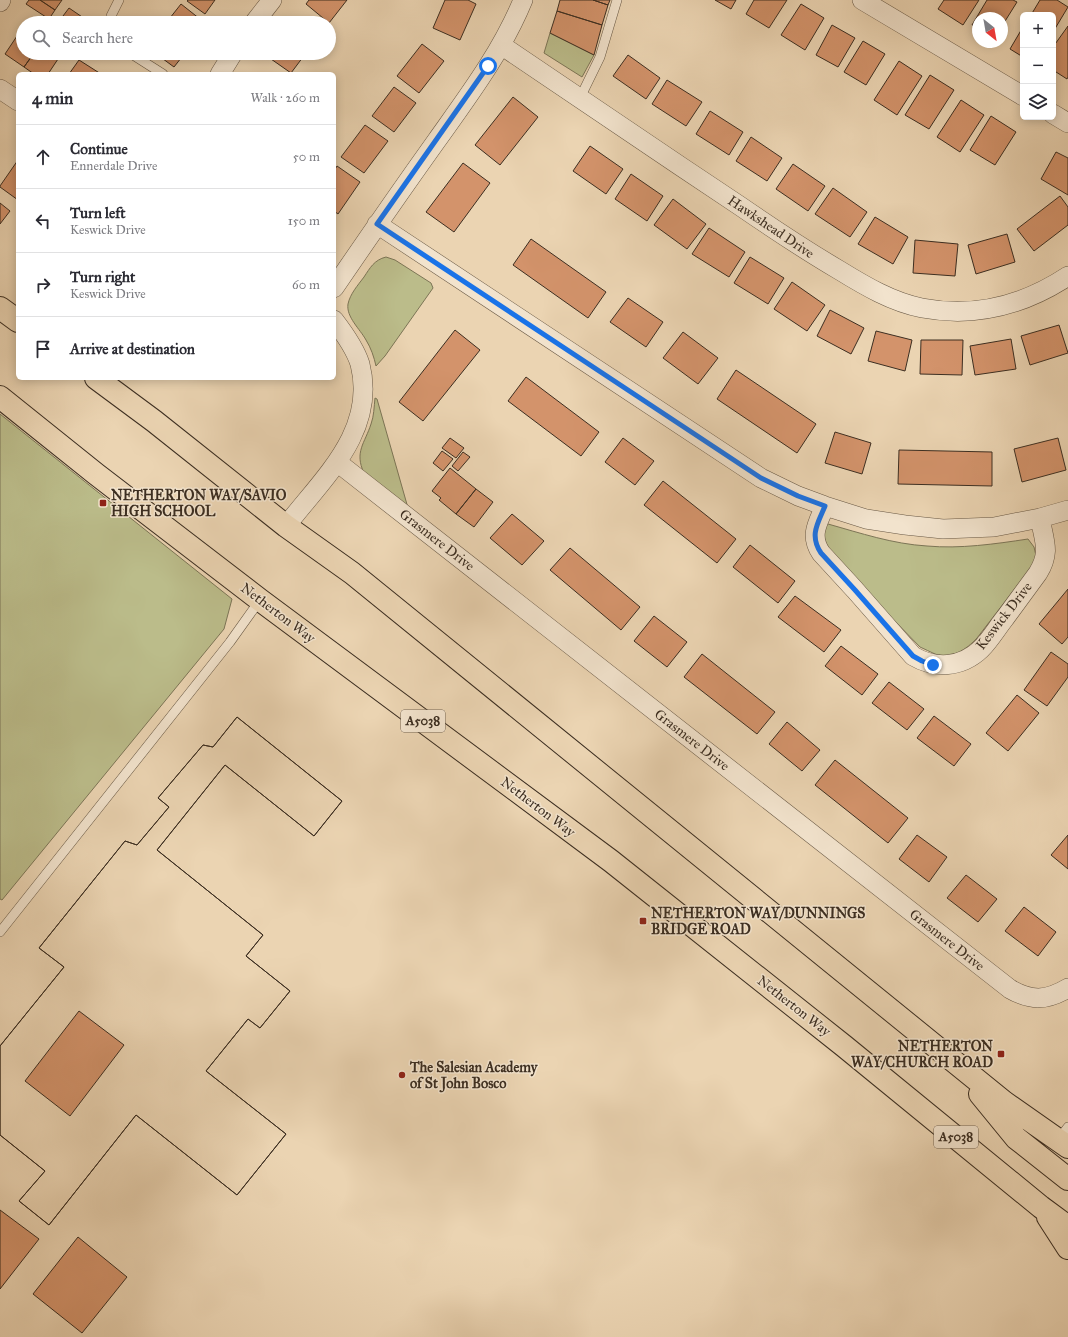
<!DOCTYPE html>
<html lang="en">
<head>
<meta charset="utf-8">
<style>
  :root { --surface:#fff; --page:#f7f7f7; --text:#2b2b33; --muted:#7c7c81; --line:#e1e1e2 }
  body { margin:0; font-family:"IM FELL Great Primer",serif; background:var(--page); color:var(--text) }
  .controls { position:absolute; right:12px; top:12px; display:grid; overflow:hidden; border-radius:6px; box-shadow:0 2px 10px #0003 }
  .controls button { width:36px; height:36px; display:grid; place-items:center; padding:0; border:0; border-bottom:1px solid var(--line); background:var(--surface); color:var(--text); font:20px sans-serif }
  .compass { position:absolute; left:972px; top:12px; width:36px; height:36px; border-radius:50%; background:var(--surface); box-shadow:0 2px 10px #0003; rotate:149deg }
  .stop { position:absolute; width:12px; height:12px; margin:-9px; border:3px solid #1a73e8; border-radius:50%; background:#fff }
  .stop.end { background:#1a73e8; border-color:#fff; box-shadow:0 1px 4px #0008 }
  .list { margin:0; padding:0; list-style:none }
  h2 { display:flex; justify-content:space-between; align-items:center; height:52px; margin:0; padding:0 16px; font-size:17px }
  h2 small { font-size:13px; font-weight:400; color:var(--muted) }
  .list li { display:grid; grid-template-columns:26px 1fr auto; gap:12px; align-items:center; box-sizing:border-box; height:64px; padding:0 16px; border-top:1px solid var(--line) }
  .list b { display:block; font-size:15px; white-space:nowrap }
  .list p { margin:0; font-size:13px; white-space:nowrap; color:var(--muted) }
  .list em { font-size:13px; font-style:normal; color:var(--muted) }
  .icon { flex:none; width:22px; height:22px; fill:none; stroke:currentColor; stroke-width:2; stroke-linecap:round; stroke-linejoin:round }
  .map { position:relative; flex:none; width:1068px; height:1337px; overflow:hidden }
  .search { position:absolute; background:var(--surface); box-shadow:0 2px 10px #0003; left:16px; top:16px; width:320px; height:44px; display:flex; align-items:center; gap:10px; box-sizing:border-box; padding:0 14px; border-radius:22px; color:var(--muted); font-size:15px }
  .panel { position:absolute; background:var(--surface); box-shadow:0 2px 10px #0003; left:16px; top:72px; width:320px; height:308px; border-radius:6px }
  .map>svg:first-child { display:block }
</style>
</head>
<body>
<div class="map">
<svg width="1068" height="1337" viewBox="0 0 1068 1337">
  <rect width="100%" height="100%" fill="#ebd4b2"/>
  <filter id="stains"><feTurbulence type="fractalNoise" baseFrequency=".005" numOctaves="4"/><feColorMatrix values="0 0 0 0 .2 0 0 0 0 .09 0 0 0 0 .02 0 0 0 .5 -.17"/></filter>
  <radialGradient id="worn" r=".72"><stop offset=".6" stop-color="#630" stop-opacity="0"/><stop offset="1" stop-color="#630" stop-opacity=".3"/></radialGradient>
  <path fill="#bbbc8a" stroke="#7c7556" d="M550 33 594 55 582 77 544 53Z
    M386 257 395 260 431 283 433 288 385 356 376 366C374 357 371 348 366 340 360 329 346 317 348 304 350 294 358 285 364 277 370 268 374 260 386 257Z
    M375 398 377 399 408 508 364 473C354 452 365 443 371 424 374 416 374 407 375 398Z
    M0 414 232 599 224 629 2 900 0 899Z
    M828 524C860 533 893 544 927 546 960 549 995 544 1028 539L1034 547 1037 560 977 638C967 649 951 660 935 654 930 652 925 649 920 647L826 550 823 529Z"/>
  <path fill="#d3936b" stroke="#3c2e21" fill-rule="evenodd" d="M29 0H40L55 10 49 19 26 4Z
    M40 0H62L55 10Z
    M188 0H215L205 14 187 1Z
    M309 0H347L329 23 306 4Z
    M445 0H468L476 4 460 40 433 28Z
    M560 0H593L608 5 602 25 557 11Z
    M593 0H610L608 5Z
    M715 0H736L731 9Z
    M754 0H787L769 28 746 14Z
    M944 0H979L963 25 938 9Z
    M987 0H1013L1017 2 1002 26V18H978V28L972 25Z
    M1040 0H1057L1068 7 1053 32V15H1031Z
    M181 4 205 23H166Z
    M801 4 824 18 805 50 781 35Z
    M69 8 91 23H73L63 16Z
    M557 11 602 25 594 55 550 33Z
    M832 25 855 38 838 67 816 55Z
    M1068 26V77L1067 79 1053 70V47Z
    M23 27V53H34L24 67 5 54Z
    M1023 27V57L1010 49Z
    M863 41 885 54 866 85 844 72Z
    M422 44 444 61 419 93 397 76Z
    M34 53H62L48 74H34L24 67Z
    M155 53H185L174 67Z
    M275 53H306L291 73 271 59Z
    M628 55 660 78 646 99 613 76Z
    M79 60 101 74H69Z
    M899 61 922 76 897 115 874 100Z
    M930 75 954 90 929 129 905 115Z
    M667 80 702 102 686 126 652 104Z
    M394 87 416 103 394 132 372 116Z
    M513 97 538 117 500 165 475 145Z
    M961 100 984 115 960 152 937 137Z
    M710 111 743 132 729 155 696 134Z
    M991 116 1016 132 995 165 970 150Z
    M365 125 388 141 364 173 341 157Z
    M751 137 782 158 767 181 736 161Z
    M590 146 623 169 606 194 573 171Z
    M1056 152 1068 158V195L1041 179Z
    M18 160V200L0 187V186Z
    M463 163 490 183 454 232 426 212Z
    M793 164 825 186 808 211 776 189Z
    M337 166 360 182 338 214 334 211V171Z
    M631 174 663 196 647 221 615 199Z
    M833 188 867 212 850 237 815 214Z
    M1060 196 1068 207V225L1034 251 1017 229Z
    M673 199 706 224 687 249 654 225Z
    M0 203 10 211 0 224Z
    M875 217 908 237 893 264 858 244Z
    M709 228 745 252 729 277 692 254Z
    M1007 234 1015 262 976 274 968 245Z
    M531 239 606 292 588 318 513 265Z
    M915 240 958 244 955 276 913 273Z
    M750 257 784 278 768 304 734 283Z
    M792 282 825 305 807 331 774 309Z
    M628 298 663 322 646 347 610 322Z
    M830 310 864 328 851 354 817 336Z
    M1059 325 1068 353 1030 365 1021 336Z
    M455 330 480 350 423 421 399 402Z
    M876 331 912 340 905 371 868 361Z
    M683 332 718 358 698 384 663 358Z
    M1011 339 1016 369 975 375 970 346Z
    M921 340H963L962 375 920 374Z
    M736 370 816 424 797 453 717 399Z
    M526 377 599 432 581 456 508 401Z
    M835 432 871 443 862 474 825 463Z
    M450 438 464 448 456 458 442 448Z
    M623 438 654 461 635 485 605 462Z
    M1058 438 1066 470 1022 482 1014 449Z
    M899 450 992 452V486L898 484Z
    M442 451 453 459 443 471 433 463Z
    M463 452 470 457 458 471 452 466Z
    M450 468 476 489 456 514 439 500 441 498 432 491Z
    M663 481 736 539 717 563 644 505Z
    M476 489 493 502 474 527 456 514Z
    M512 514 544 541 522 565 490 538Z
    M750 545 795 581 778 603 733 567Z
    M570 548 640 607 621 630 550 570Z
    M1068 589V637L1062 644 1039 624Z
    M795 596 841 630 824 652 778 617Z
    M654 616 687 642 667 667 634 641Z
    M841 646 878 674 862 695 825 666Z
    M1051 652 1068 664V677L1047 706 1024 690Z
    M702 654 775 712 757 734 684 677Z
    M889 682 924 709 907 730 872 703Z
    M1017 695 1039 713 1008 751 986 733Z
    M934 716 971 744 954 766 917 738Z
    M237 717 342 801 314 836 225 765 157 850 263 935 246 956 290 991 260 1028 248 1019 206 1071 286 1134 237 1195 136 1115 49 1225 19 1201 45 1171 0 1135V1046L64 967 39 948 125 841 137 845 169 807 158 798 203 745 213 747Z
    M237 717 342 801 314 836 225 765 157 850 263 935 246 956 290 991 260 1028 248 1019 206 1071 286 1134 237 1195 136 1115 49 1225 19 1201 45 1171 0 1135V1046L64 967 39 948 125 841 137 845 169 807 158 798 203 745 213 747ZM79 1011 124 1045 70 1116 25 1081Z
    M787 722 820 750 802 771 769 744Z
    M835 760 908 818 888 843 815 785Z
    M917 835 947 857 929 882 899 859Z
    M1068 835V869L1051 855Z
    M966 875 997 899 978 922 947 898Z
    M1024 907 1056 932 1038 956 1005 931Z
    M0 1210 39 1239 0 1289Z
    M78 1237 127 1277 82 1333 33 1294Z"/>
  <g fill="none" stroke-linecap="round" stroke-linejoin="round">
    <g stroke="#685845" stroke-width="10">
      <path id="service" d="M110 23 111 16 119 0
        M130 53 163 74
        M580 98 600 57 617 0
        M0 932 230 642 260 600
        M1058 1140 1068 1127"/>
    </g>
    <g stroke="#685845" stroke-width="20">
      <path id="minor" d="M862 0 1023 96
        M0 2 1 0
        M254 23 272 0
        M501 45C581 99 660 153 740 206 772 228 805 250 839 270 865 286 892 302 922 308 975 318 1024 305 1068 276
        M220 74 233 53
        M0 89 18 101
        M1053 114 1068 123
        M377 224 761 478 798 496 825 506 866 519 905 525 943 529 994 527 1040 518 1068 510
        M334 288C368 238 402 189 437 140 469 95 502 51 523 0
        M337 462 1010 989C1031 1001 1046 1001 1068 988
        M825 506C818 523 809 535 821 553L855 590 913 656C935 669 961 668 981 649 990 640 997 628 1005 618 1016 603 1027 588 1038 573 1051 552 1044 541 1040 518
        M286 526C323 478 377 431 360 364 355 348 344 333 334 320"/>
    </g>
    <g stroke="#3c2e21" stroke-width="24">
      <path id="primary" d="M0 308 18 321
        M96 378 154 421 286 526 352 573 1004 1102 1068 1147
        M0 397 96 474 260 600 611 861 844 1046 1041 1207 1068 1227
        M980 1094 1016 1138 1068 1179
        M1048 1217 1068 1248"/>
    </g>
    <use href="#service" stroke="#f2e3cd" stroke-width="9"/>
    <use href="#minor" stroke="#f2e3cd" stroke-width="19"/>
    <use href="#primary" stroke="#ebd4b2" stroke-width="22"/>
  </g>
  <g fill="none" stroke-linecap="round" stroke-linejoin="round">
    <path stroke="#1a73e8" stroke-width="5" d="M488 66 377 224 761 478 798 496 825 506C818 523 809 535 821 553L855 590 913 656 922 661 933 665"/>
  </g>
  <g fill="#8f2418" stroke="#f2e3cd" stroke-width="1.5">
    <rect x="99" y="499" width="8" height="8" rx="2"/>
    <rect x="639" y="917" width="8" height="8" rx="2"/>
    <rect x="997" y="1050" width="8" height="8" rx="2"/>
    <circle cx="402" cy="1075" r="4"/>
  </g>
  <g text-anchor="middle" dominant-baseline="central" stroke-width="3" stroke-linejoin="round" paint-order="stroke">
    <g fill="#f2e3cd" stroke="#736455" stroke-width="1">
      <rect x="401" y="710" width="44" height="22" rx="3"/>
      <rect x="934" y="1126" width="44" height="22" rx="3"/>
    </g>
    <g font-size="13" font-weight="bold" fill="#3c2e21">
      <text x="423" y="721">A5038</text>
      <text x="956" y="1137">A5038</text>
    </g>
    <g font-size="14" fill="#3c2e21" stroke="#f2e3cd">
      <text transform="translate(771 227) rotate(34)">Hawkshead Drive</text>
      <text transform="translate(437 540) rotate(38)">Grasmere Drive</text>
      <text transform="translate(278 613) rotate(37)">Netherton Way</text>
      <text transform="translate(1004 616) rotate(-52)">Keswick Drive</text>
      <text transform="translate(692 740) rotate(38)">Grasmere Drive</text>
      <text transform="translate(538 807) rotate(37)">Netherton Way</text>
      <text transform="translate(947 940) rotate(38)">Grasmere Drive</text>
      <text transform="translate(794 1006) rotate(38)">Netherton Way</text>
    </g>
    <g font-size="14" font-weight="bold" fill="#3c2e21" stroke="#f2e3cd" text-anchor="start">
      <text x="111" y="495">NETHERTON WAY/SAVIO<tspan x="111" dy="16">HIGH SCHOOL</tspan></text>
      <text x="651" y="913">NETHERTON WAY/DUNNINGS<tspan x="651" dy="16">BRIDGE ROAD</tspan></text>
      <text x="993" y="1046" text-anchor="end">NETHERTON<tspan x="993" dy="16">WAY/CHURCH ROAD</tspan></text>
      <text x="410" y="1067">The Salesian Academy<tspan x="410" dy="16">of St John Bosco</tspan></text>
    </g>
  </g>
  <rect width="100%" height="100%" filter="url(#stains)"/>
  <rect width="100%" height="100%" fill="url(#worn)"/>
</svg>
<div class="controls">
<button>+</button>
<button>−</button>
<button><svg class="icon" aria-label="layers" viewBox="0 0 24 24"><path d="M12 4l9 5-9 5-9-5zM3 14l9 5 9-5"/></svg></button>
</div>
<svg class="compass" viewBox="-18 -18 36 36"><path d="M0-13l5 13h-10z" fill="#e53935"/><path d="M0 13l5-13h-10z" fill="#7c7c81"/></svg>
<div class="stop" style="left:488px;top:66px"></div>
<div class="stop end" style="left:933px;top:665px"></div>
<div class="search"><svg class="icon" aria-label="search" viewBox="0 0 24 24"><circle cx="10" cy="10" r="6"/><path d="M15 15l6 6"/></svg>Search here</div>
<section class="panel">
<h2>4 min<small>Walk · 260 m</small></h2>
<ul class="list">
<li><svg class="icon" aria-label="ahead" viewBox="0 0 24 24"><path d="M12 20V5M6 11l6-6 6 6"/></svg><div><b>Continue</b><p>Ennerdale Drive</p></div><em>50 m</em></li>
<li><svg class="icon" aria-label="left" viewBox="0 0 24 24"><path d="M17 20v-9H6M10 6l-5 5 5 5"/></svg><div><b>Turn left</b><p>Keswick Drive</p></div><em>150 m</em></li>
<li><svg class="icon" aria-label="right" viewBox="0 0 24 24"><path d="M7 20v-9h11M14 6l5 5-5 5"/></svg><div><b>Turn right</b><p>Keswick Drive</p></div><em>60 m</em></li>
<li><svg class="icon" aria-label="arrive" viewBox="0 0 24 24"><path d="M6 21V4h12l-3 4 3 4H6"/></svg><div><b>Arrive at destination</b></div></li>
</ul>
</section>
</div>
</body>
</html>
